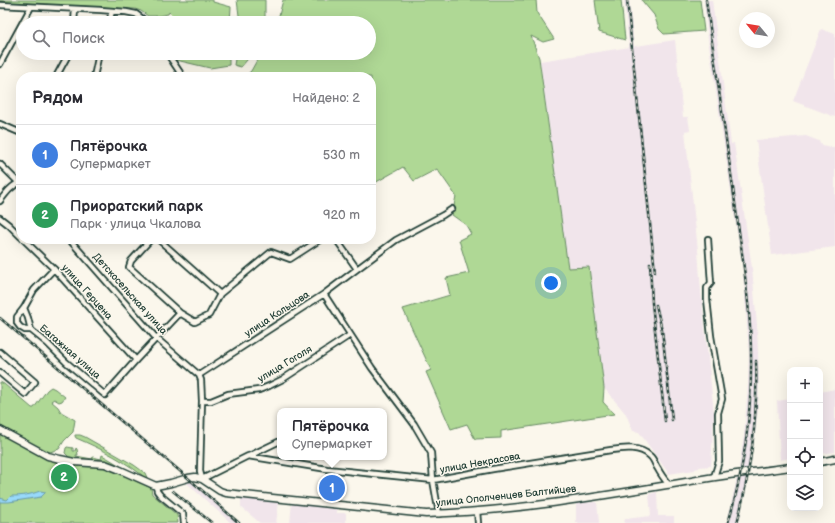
<!DOCTYPE html>
<html lang="ru">
<head>
<meta charset="utf-8">
<style>
  :root { --surface:#fff; --page:#f7f7f7; --text:#2b2b33; --muted:#7c7c81; --line:#e1e1e2; --accent:#db2777 }
  body { margin:0; font-family:"Balsamiq Sans",sans-serif; background:var(--page); color:var(--text) }
  .controls { position:absolute; right:12px; bottom:12px; display:grid; overflow:hidden; border-radius:8px; box-shadow:0 4px 16px #0002 }
  .controls button { width:36px; height:36px; display:grid; place-items:center; padding:0; border:0; border-bottom:1px solid var(--line); background:var(--surface); color:var(--text); font:20px sans-serif }
  .compass { position:absolute; left:739px; top:12px; width:36px; height:36px; border-radius:50%; background:var(--surface); box-shadow:0 4px 16px #0002; rotate:300deg }
  .you { position:absolute; left:551px; top:283px; width:14px; height:14px; margin:-10px; border:3px solid #fff; border-radius:50%; background:#1a73e8; box-shadow:0 0 0 6px #1a73e833 }
  .badge { display:grid; place-items:center; width:26px; height:26px; border-radius:50%; background:var(--accent); color:#fff; font-size:13px; font-weight:700 }
  .pin { position:absolute; translate:-50% -50%; border:2px solid #fff; box-shadow:0 1px 4px #0006 }
  .popup { position:absolute; left:277px; top:408px; width:110px; height:52px; box-sizing:border-box; display:grid; place-content:center; border-radius:8px; background:var(--surface); filter:drop-shadow(0 1px 3px #0005); font-size:13px; white-space:nowrap; color:var(--muted) }
  .popup b { font-size:15px; color:var(--text) }
  .popup::after { content:''; position:absolute; left:50%; top:100%; margin-left:-8px; border:8px solid transparent; border-top-color:var(--surface) }
  .list { margin:0; padding:0; list-style:none }
  h2 { display:flex; justify-content:space-between; align-items:center; height:52px; margin:0; padding:0 16px; font-size:17px }
  h2 small { font-size:13px; font-weight:400; color:var(--muted) }
  .list li { display:grid; grid-template-columns:26px 1fr auto; gap:12px; align-items:center; box-sizing:border-box; height:60px; padding:0 16px; border-top:1px solid var(--line) }
  .list b { display:block; font-size:15px; white-space:nowrap }
  .list p { margin:0; font-size:13px; white-space:nowrap; color:var(--muted) }
  .list em { font-size:13px; font-style:normal; color:var(--muted) }
  .icon { flex:none; width:22px; height:22px; fill:none; stroke:currentColor; stroke-width:2; stroke-linecap:round; stroke-linejoin:round }
  .map { position:relative; flex:none; width:835px; height:523px; overflow:hidden }
  .search { position:absolute; background:var(--surface); box-shadow:0 4px 16px #0002; left:16px; top:16px; width:360px; height:44px; display:flex; align-items:center; gap:10px; box-sizing:border-box; padding:0 14px; border-radius:22px; color:var(--muted); font-size:15px }
  .panel { position:absolute; background:var(--surface); box-shadow:0 4px 16px #0002; left:16px; top:72px; width:360px; height:172px; border-radius:16px }
  .map>svg:first-child { display:block }
</style>
</head>
<body>
<div class="map">
<svg width="835" height="523" viewBox="0 0 835 523">
  <rect width="100%" height="100%" fill="#fbf7ec"/>
  <filter id="ink" filterUnits="userSpaceOnUse"><feTurbulence type="fractalNoise" baseFrequency=".025" numOctaves="2"/><feDisplacementMap in="SourceGraphic" scale="8" xChannelSelector="R" yChannelSelector="G"/><feConvolveMatrix kernelMatrix="1 2 1 2 8 2 1 2 1" color-interpolation-filters="sRGB"/></filter>
  <g filter="url(#ink)">
    <path fill="#f1e5eb" d="M624 0H629L634 46 629 47Z
      M704 0H712L731 144 734 143 752 268 757 325 759 382 758 408 755 435 750 467 739 523H727L739 468 744 435 748 384 749 353 743 271 707 32Z
      M821 29 835 34V117L793 101Z
      M675 40 683 117H688L690 130 685 131 698 250 701 292 714 413 711 466 699 467V468L695 469V470L669 474 639 432 633 431 626 414 604 388 589 267 568 269 540 61Z
      M806 136 819 141 820 144 829 147H835V247L772 255 756 140Z
      M835 389V452L820 454V392Z
      M790 399V458L780 460 777 401Z
      M184 474 240 523H231L180 477Z
      M657 492 658 516H674V523H624L625 519 651 516 649 494Z
      M241 498 279 503 276 523H260L241 507Z
      M292 502 337 507V513H346V523H290Z
      M597 502 599 523H576V503Z"/>
    <path fill="#afd895" stroke="#678a64" d="M0 0H213V2L231 7 230 23H174L176 19 169 12 168 14 158 16H148L141 11 135 9 0 2Z
      M237 0H265V23H240Z
      M283 0H536L537 13 554 39 543 42 531 36 539 58 568 268 589 267 604 388 603 402 614 414 501 431V438L475 439 467 424 451 429 426 372 431 370 403 309 450 295 446 278 469 273 459 240 471 234 466 225 452 215 456 196 437 169 414 181 403 167 371 185V77H244L251 71 261 53H369V23H277Z
      M595 0H621L625 40 599 32Z
      M642 0H700L704 31 664 34 659 29 654 15 643 2Z
      M171 53H229V65L210 68 176 60Z
      M236 53H251L247 60 241 67 234 65Z
      M0 382 4 384 32 408H34L47 390 51 387 55 389 65 397 62 401 59 402 54 399 51 401 58 407 61 412 75 420 73 432 64 441 59 449 50 452 41 450 0 428Z
      M0 433 36 451 47 460 58 463 67 462 106 467 151 488 152 494 177 515 178 523H0Z
      M75 435H80L85 437 134 465 145 473 148 480C127 462 102 449 76 438L75 436Z
      M67 447 73 448V451H75L76 448 77 449 78 455H76V456L92 459 93 457 101 459 102 455 109 459 127 470 68 458V456L65 453 66 448Z"/>
    <path fill="#98d9fa" stroke="#689bab" d="M40 491 46 492 41 497 9 502H0V498L7 500 11 496C21 496 30 495 40 491Z"/>
    <g fill="none" stroke-linecap="round" stroke-linejoin="round">
      <g stroke="#1f3d34" stroke-width="8">
        <path id="minor" d="M0 5 101 10 126 12 136 14 144 20 146 23
          M74 23 75 9
          M109 23 112 11
          M167 53 183 77
          M0 64 31 7
          M56 77 69 53
          M94 77 99 53
          M0 124 21 133
          M0 164 21 185
          M0 201C6 193 12 185 21 182
          M452 209 443 215 396 240 357 269 324 294 199 375 201 380 202 401 200 471 202 479 248 456 327 469 433 480 493 469 611 450C624 448 640 446 650 456 654 459 655 465 658 469 661 475 665 480 669 485
          M0 218 9 225 21 237
          M23 239 54 269 136 360
          M69 239 156 338 199 375
          M151 239 131 261 129 267 180 313 195 322 209 315 220 294 271 252 290 259 321 239
          M158 239 220 294
          M336 239 357 269
          M708 239 711 283 707 288V299L711 336 722 399 718 413 719 461 714 477
          M54 269 34 290 24 308 17 317V323L20 327 25 330H31L47 343 66 362 105 395 136 360 180 313
          M324 294 372 368 414 424 431 453 433 480 439 514
          M24 308 28 318 31 330
          M0 352 35 382 25 394 0 373
          M202 401H211L228 394 259 390 269 386 283 379 350 335
          M249 456 280 441
          M156 486 157 491 160 495 183 514 184 523
          M477 511 478 523"/>
      </g>
      <g stroke="#1f3d34" stroke-width="9">
        <path id="major" d="M0 430 48 456 60 459 74 462 105 464 118 469 156 486 171 483 188 478 195 477 202 479 220 491 226 493 426 514C523 511 619 493 715 477 740 473 765 471 790 467
          M820 462 835 459"/>
      </g>
      <use href="#minor" stroke="#fbf7ec" stroke-width="4.5"/>
      <use href="#major" stroke="#fbf7ec" stroke-width="6"/>
      <g stroke="#1f3d34" stroke-width="2.5">
        <path id="rail" d="M627 0 655 272
          M706 0C715 63 724 125 733 188 739 234 747 280 750 326 754 392 747 460 728 523
          M650 263 652 303 665 421
          M656 305 662 330 672 420
          M0 318 188 478 239 523
          M173 491 212 523
          M737 523C751 470 758 415 756 361"/>
      </g>
      <use href="#rail" stroke="#fbf7ec" stroke-width="1" stroke-dasharray="3" stroke-linecap="butt"/>
    </g>
  </g>
  <g text-anchor="middle" dominant-baseline="central" stroke-width="3" stroke-linejoin="round" paint-order="stroke">
    <g font-size="10" fill="#1f3d34" stroke="#fbf7ec">
      <text transform="translate(87 292) rotate(48)">улица Герцена</text>
      <text transform="translate(130 294) rotate(48)">Детскосельская улица</text>
      <text transform="translate(277 314) rotate(-33)">улица Кольцова</text>
      <text transform="translate(70 352) rotate(41)">Багажная улица</text>
      <text transform="translate(285 364) rotate(-31)">улица Гоголя</text>
      <text transform="translate(480 463) rotate(-10)">улица Некрасова</text>
      <text transform="translate(506 496) rotate(-6)">улица Ополченцев Балтийцев</text>
    </g>
  </g>
</svg>
<div class="controls">
<button>+</button>
<button>−</button>
<button><svg class="icon" aria-label="locate" viewBox="0 0 24 24"><circle cx="12" cy="12" r="6"/><path d="M12 2v4M12 18v4M2 12h4M18 12h4"/></svg></button>
<button><svg class="icon" aria-label="layers" viewBox="0 0 24 24"><path d="M12 4l9 5-9 5-9-5zM3 14l9 5 9-5"/></svg></button>
</div>
<svg class="compass" viewBox="-18 -18 36 36"><path d="M0-13l5 13h-10z" fill="#e53935"/><path d="M0 13l5-13h-10z" fill="#7c7c81"/></svg>
<div class="you"></div>
<div class="pin badge" style="left:332px;top:488px;background:#3f7fe0">1</div>
<div class="popup"><b>Пятёрочка</b>Супермаркет</div>
<div class="pin badge" style="left:64px;top:477px;background:#2e9e5b">2</div>
<div class="search"><svg class="icon" aria-label="search" viewBox="0 0 24 24"><circle cx="10" cy="10" r="6"/><path d="M15 15l6 6"/></svg>Поиск</div>
<section class="panel">
<h2>Рядом<small>Найдено: 2</small></h2>
<ul class="list">
<li><span class="badge" style="background:#3f7fe0">1</span><div><b>Пятёрочка</b><p>Супермаркет</p></div><em>530 m</em></li>
<li><span class="badge" style="background:#2e9e5b">2</span><div><b>Приоратский парк</b><p>Парк · улица Чкалова</p></div><em>920 m</em></li>
</ul>
</section>
</div>
</body>
</html>
